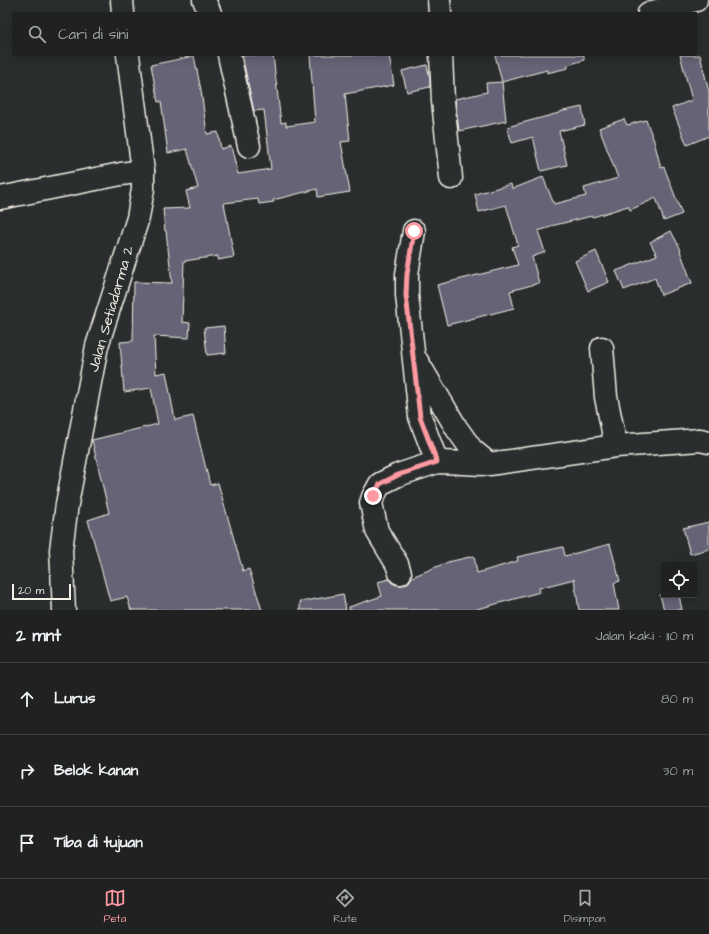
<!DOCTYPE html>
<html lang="id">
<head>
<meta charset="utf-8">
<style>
  :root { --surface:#202222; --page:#282a2a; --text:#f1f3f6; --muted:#a2a4a5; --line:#3d3f40; --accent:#ff9aa2 }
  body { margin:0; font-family:"Architects Daughter",sans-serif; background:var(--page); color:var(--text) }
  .controls { position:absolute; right:12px; bottom:12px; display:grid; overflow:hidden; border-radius:0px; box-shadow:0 2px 10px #0003 }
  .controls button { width:36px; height:36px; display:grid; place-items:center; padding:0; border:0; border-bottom:1px solid var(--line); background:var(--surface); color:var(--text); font:20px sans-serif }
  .scale { position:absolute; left:12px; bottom:10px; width:59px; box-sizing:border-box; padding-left:4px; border:2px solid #f4f1e8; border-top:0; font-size:11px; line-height:14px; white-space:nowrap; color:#f4f1e8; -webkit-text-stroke:3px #2a2d2e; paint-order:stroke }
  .stop { position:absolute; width:12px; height:12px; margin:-9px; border:3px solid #ff9aa2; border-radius:50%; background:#fff }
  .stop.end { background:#ff9aa2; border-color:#fff; box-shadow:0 1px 4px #0008 }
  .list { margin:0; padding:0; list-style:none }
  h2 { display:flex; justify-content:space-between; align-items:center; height:52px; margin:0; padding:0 16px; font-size:17px }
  h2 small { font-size:13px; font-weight:400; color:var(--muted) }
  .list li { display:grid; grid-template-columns:26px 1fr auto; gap:12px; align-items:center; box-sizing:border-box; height:72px; padding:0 16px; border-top:1px solid var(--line) }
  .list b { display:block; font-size:15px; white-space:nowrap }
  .list em { font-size:13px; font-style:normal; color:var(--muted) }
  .icon { flex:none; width:22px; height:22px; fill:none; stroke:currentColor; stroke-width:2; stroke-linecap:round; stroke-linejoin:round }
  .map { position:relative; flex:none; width:709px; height:610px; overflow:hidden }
  .search { position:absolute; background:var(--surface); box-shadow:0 2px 10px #0003; left:12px; right:12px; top:12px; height:44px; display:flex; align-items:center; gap:10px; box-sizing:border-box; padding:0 14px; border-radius:0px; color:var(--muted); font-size:15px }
  .sheet { height:268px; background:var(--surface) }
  nav { display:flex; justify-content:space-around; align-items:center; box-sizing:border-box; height:56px; border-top:1px solid var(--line); background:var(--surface); font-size:11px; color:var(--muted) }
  nav a { display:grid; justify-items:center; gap:2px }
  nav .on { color:var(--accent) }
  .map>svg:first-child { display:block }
</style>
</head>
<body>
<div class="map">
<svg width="709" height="610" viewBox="0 0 709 610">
  <rect width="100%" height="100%" fill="#2a2d2e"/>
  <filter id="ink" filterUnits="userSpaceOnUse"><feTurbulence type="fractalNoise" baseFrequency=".025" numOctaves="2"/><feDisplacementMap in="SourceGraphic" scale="8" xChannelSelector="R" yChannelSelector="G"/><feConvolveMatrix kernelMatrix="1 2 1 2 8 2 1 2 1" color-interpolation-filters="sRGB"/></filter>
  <g filter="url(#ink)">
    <path fill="#666476" stroke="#f4f1e8" d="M242 55H273L281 123 286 122V126L315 122 310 55H389L394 85 345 94 350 141 341 142 350 192 318 197 317 189 273 200 274 202 259 204 258 199 224 203 234 257 218 260V256L184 261 182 322 190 323 189 338 154 336 156 374 166 372 175 420 193 416 210 485 218 483 243 571 249 569 262 610H131L127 597 110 601 88 520 109 513 92 440 158 424 151 388 124 392 120 342 133 341 134 282 172 283 166 231H165L163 209 190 208 186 191 198 188 187 149 168 153 161 101 158 102 151 65 194 56 201 90 207 134 218 132 221 149 231 146 238 174 271 169 264 110 254 111Z
      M495 55H584V60L568 65V68L547 73V70L502 82 506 121 459 131 455 99 487 92 486 83 502 82Z
      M680 55H700L709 92V136L687 145 672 108 692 100Z
      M427 65 430 79V87L407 92 402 71Z
      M582 107 585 125 559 131 567 165 541 171 533 137 512 143 507 127 559 113V112Z
      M624 119 627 125 646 120 654 141 661 168 664 167 682 214 664 221 656 198 630 210 628 206 593 217 592 216 551 226V227L538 231 545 252 532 257 539 283 510 291 514 308 447 325 437 285 518 265 512 247 518 245 506 205 479 212 475 194 511 184 512 189 543 177 554 204 586 196 584 188 618 178 599 128Z
      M671 231 681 250 680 251 692 283 661 295 655 278 624 290 616 271 657 255 650 242Z
      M596 251 609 282 588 291 575 261Z
      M224 326 226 353 207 355 204 328Z
      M709 522V549L690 554 683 528Z
      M610 544 620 581 614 583 619 610H579L574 579 539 588 540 592 474 610H349V607L382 596 378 582 389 579 392 583 397 585H404L409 582 412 577 448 562 474 556 477 573 518 561 517 557 563 547 565 556Z
      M343 594 346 610H300V602Z
      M660 595H679L682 610H664Z"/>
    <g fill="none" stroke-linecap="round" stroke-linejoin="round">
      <g stroke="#f4f1e8" stroke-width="25">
        <path id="minor" d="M204 0 210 13
          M439 0 440 13
          M649 13 696 0
          M229 55 249 146
          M441 55 443 101 451 178
          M0 198 121 174 143 171
          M414 231 407 274V295L420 417 437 462C454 462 472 464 489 464L616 446 700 440 709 442
          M602 348 606 397 616 446
          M417 361 457 429 472 450 489 464
          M400 573 397 564 377 531 371 503 373 497 380 484 398 475 437 462"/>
      </g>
      <g stroke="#f4f1e8" stroke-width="25">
        <path id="major" d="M122 0 123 13
          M64 610 61 550 67 504 97 346 138 218 143 189V171L128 55"/>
      </g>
      <use href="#minor" stroke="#2a2d2e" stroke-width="22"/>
      <use href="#major" stroke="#2a2d2e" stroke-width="22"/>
    </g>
  </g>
  <g fill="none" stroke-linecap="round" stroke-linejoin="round" filter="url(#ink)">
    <path stroke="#ff9aa2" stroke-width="5" d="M373 496 380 484 398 475 437 462 420 417 406 295 407 274 414 231"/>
  </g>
  <g text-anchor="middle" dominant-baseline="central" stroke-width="3" stroke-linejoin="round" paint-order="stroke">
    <g font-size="15" fill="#f4f1e8" stroke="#2a2d2e">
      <text transform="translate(111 309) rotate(-74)">Jalan Setiadarma 2</text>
    </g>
  </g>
</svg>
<div class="controls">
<button><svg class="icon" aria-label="locate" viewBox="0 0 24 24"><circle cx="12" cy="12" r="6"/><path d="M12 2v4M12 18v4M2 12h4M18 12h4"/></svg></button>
</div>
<div class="scale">20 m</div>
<div class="stop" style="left:414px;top:231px"></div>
<div class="stop end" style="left:373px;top:496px"></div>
<div class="search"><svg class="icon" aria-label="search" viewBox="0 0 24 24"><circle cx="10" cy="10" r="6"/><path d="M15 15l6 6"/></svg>Cari di sini</div>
</div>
<section class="sheet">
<h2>2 mnt<small>Jalan kaki · 110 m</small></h2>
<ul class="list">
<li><svg class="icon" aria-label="ahead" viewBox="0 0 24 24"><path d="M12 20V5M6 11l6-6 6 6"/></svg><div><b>Lurus</b></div><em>80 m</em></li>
<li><svg class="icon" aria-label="right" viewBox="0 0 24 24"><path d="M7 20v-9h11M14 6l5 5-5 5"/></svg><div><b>Belok kanan</b></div><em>30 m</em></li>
<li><svg class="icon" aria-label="arrive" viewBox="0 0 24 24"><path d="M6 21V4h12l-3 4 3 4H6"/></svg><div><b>Tiba di tujuan</b></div></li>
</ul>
</section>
<nav>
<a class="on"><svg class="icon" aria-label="map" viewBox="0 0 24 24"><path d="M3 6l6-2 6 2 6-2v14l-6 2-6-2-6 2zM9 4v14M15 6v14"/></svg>Peta</a>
<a><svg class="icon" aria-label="directions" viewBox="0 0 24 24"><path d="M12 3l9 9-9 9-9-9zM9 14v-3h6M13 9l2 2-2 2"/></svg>Rute</a>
<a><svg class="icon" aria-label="saved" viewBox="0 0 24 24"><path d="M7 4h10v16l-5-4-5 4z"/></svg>Disimpan</a>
</nav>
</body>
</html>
